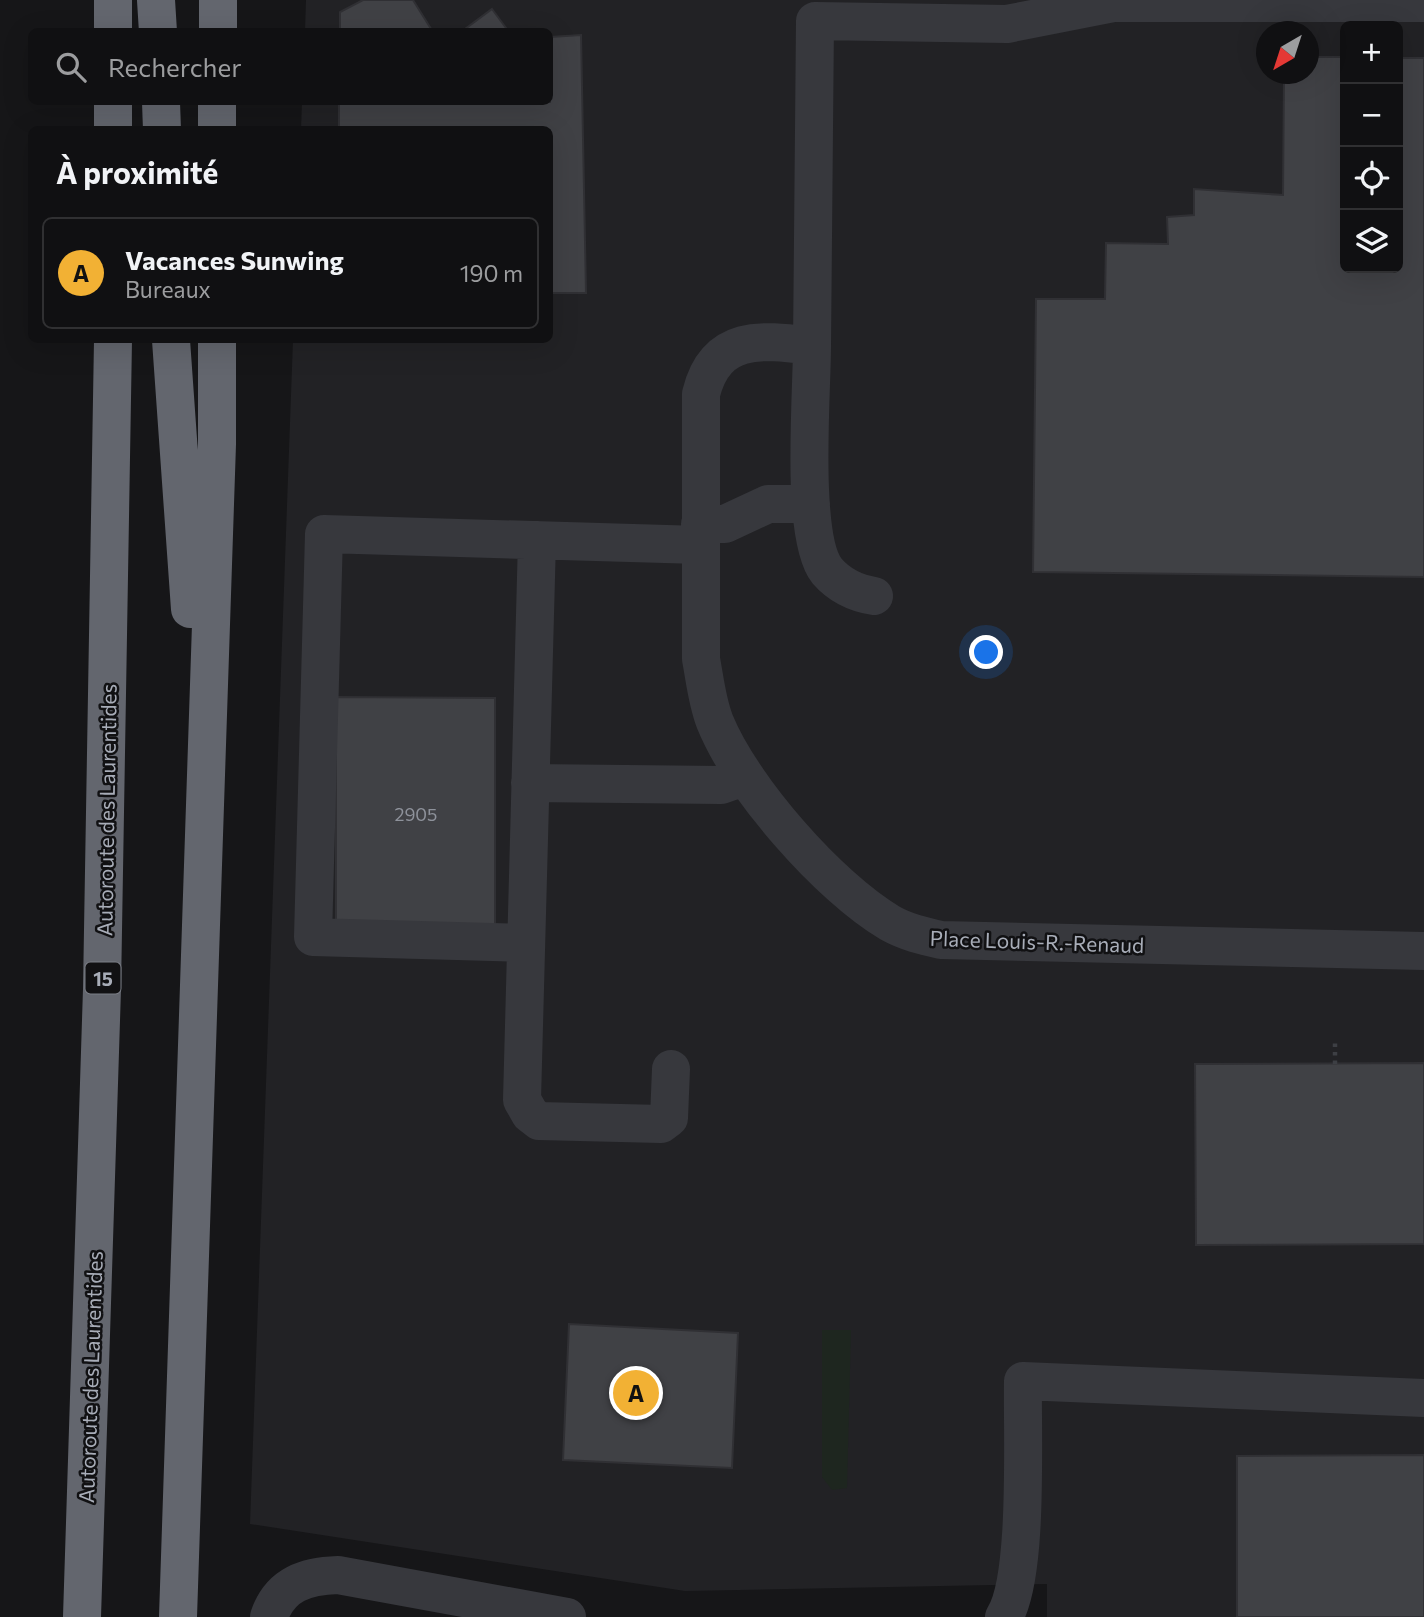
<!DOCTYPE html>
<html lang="fr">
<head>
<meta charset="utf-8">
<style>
  :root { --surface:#101012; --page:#1e1e20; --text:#f1f3f6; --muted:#9c9d9f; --line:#303032; --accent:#f2b134 }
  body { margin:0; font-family:Commissioner,sans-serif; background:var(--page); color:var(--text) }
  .controls { position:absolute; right:21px; top:21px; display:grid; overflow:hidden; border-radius:10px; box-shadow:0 7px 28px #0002 }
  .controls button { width:63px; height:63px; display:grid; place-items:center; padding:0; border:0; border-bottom:2px solid var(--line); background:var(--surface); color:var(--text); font:35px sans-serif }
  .compass { position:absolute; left:1256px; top:21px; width:63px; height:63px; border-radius:50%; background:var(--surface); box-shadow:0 7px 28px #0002; rotate:219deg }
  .you { position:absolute; left:987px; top:653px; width:24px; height:24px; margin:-18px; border:5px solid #fff; border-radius:50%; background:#1a73e8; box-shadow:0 0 0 10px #1a73e833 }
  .badge { display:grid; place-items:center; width:46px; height:46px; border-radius:50%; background:var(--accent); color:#111; font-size:23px; font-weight:700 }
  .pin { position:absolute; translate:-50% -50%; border:4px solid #fff; box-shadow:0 2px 7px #0006 }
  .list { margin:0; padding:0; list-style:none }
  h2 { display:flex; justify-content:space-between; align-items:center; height:91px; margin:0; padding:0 28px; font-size:30px }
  h2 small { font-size:23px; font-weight:400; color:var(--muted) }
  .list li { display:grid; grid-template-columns:46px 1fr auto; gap:21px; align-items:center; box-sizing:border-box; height:112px; margin:0 14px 14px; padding:0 14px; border:2px solid var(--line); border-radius:10px }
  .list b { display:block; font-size:26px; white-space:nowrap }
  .list p { margin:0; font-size:23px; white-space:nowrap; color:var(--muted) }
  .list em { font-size:23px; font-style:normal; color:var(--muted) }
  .icon { flex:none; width:38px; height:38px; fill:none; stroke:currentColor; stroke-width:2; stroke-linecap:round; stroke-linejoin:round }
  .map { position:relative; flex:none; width:1424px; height:1617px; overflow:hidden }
  .search { position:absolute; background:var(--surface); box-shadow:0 7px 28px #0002; left:28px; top:28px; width:525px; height:77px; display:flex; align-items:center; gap:18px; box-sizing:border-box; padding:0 24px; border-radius:10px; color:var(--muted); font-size:26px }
  .panel { position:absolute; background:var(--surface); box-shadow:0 7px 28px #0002; left:28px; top:126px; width:525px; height:217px; border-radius:10px }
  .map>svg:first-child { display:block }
</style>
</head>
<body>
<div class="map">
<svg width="1424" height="1617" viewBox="0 0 1424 1617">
  <rect width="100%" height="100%" fill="#161618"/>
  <path fill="#222225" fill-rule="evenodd" d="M306 0H1424V1617H1047V1584L685 1591 250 1524 293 340H550V130L301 129 302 102H550V32L305 31ZM1345 26H1398V268H1345ZM1266 32H1308V74H1266Z"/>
  <path fill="#1e261f" d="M822 1330H851L847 1488 832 1490 822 1477Z"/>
  <path fill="#404145" stroke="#303034" stroke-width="2" d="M363 0H413L433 32H340V12Z
    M492 9 509 32H461Z
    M581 35 586 293H550V130H339V102H550V37Z
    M1308 57H1345V268H1398V58H1424V577L1033 572 1036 299H1105L1106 243 1168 244 1167 217 1194 215V189L1283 195 1284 74H1308Z
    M355 340H445V341Z
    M336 697 495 698V931L336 930Z
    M1424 1063V1244L1196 1245 1195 1064Z
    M569 1324 738 1333 732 1468 563 1460Z
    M1424 1455V1617H1237V1456Z"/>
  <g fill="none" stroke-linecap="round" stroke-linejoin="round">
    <path stroke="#3d3f44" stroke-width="4.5" stroke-dasharray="3.5 5" stroke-linecap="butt" d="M1335 1064V1042"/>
    <path stroke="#37383d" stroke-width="38" d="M812 346 815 21 1007 24 1113 3H1424
      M700 524H725L768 504H811
      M537 540 522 1100 530 1114 539 1121 661 1124 669 1118 671 1069
      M874 596C855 593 840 586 827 571 800 537 812 394 812 346 763 340 716 333 701 394V659C705 680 707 702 715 722 742 788 829 887 890 923 906 932 923 936 941 940L1424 951
      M530 783 721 785 744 777
      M526 943 313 937 324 534 700 545
      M269 1617C280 1584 306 1576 338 1575L567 1617
      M1004 1617C1029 1577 1022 1434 1023 1381L1424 1398"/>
    <path stroke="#63666e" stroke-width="38" d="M113 0V32
      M156 0 158 32
      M218 32V0
      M161 102 162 130
      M113 130V102
      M217 130V102
      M171 340 190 609
      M82 1617 102 989 113 340
      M178 1617 217 444V340"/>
  </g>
  <g text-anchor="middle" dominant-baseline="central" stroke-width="5" stroke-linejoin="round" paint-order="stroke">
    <g font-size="18" fill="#8e929b">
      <text x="416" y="814">2905</text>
    </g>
    <rect fill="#111113" stroke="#7b7e86" stroke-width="2" x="85.5" y="962.5" width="35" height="31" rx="5"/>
    <g font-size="19" font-weight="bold" fill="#a8adb8">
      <text x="103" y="978">15</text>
    </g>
    <g font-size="21" fill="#a8adb8" stroke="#111113">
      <text transform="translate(106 810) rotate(-89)">Autoroute des Laurentides</text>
      <text transform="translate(1037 941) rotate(2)">Place Louis-R.-Renaud</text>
      <text transform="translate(90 1377) rotate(-88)">Autoroute des Laurentides</text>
    </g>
  </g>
</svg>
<div class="controls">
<button>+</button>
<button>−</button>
<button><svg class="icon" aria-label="locate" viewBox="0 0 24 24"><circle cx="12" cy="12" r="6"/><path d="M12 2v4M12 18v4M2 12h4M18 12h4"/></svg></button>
<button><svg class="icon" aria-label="layers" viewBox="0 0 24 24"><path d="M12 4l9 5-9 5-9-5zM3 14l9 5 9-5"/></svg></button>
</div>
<svg class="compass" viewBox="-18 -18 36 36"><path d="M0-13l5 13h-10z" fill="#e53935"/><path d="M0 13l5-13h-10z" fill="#9c9d9f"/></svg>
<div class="you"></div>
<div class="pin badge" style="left:636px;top:1393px">A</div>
<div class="search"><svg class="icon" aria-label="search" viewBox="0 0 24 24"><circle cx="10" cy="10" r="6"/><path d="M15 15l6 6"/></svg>Rechercher</div>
<section class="panel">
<h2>À proximité<small></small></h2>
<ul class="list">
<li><span class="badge">A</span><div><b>Vacances Sunwing</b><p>Bureaux</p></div><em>190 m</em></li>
</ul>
</section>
</div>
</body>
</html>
